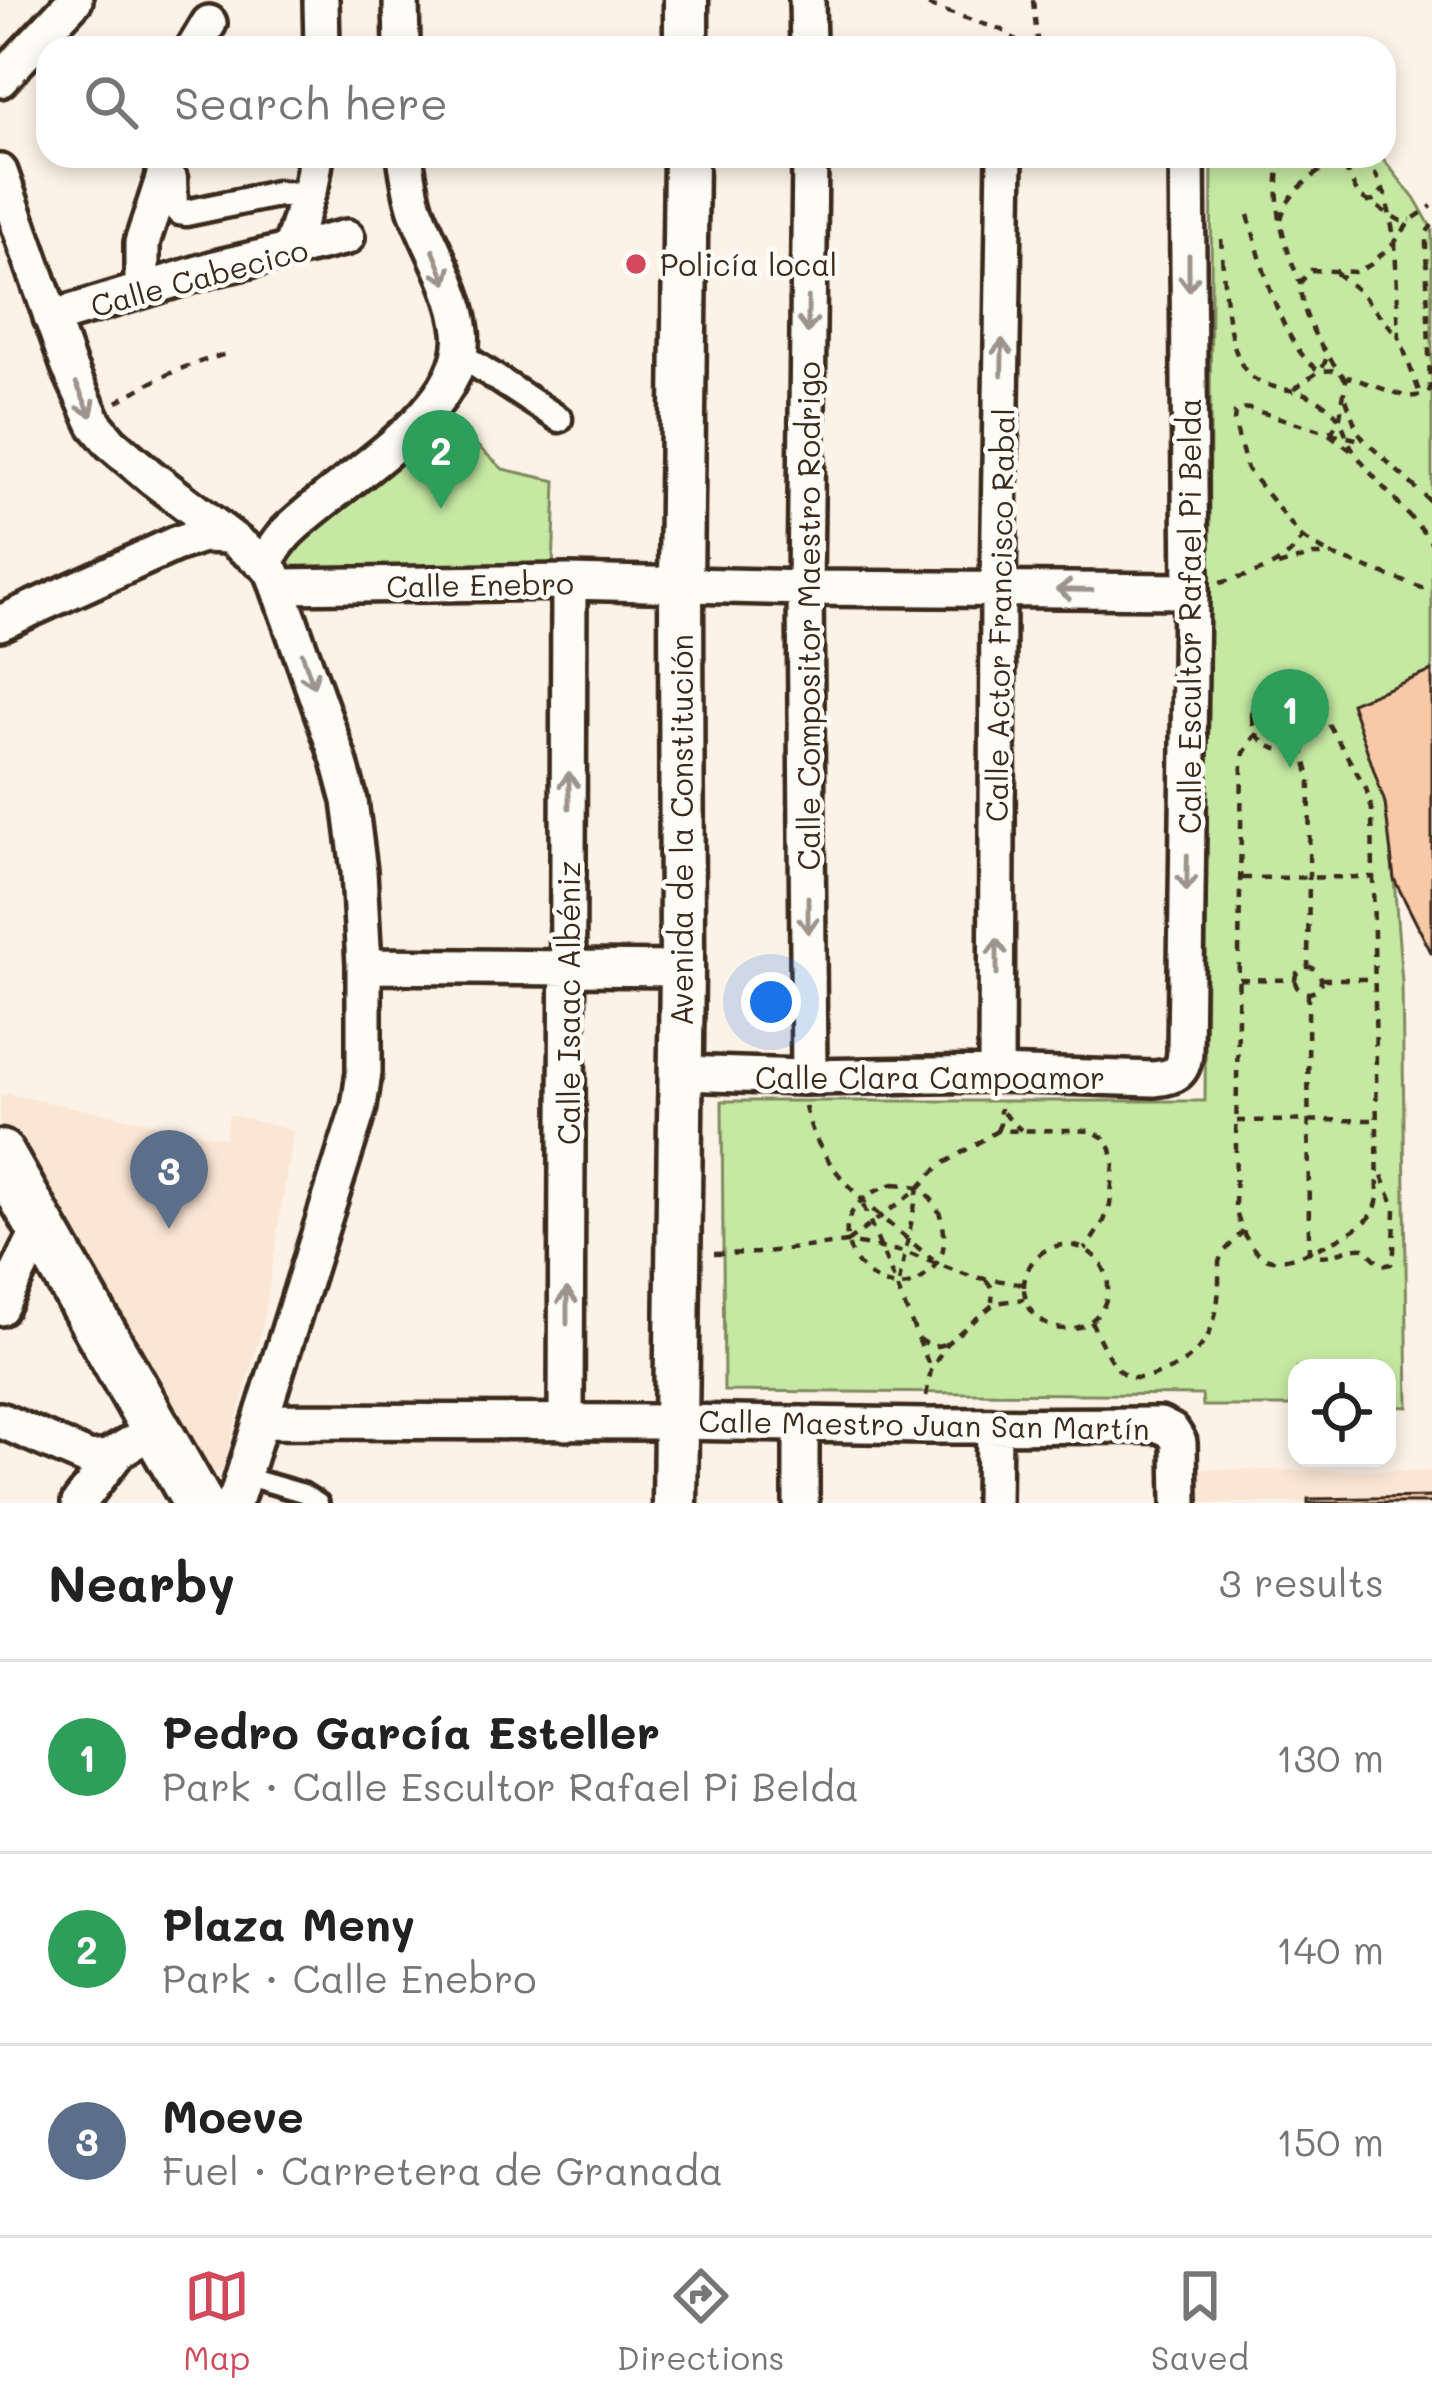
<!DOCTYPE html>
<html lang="en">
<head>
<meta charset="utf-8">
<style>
  :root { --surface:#fff; --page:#f2f2f2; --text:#222; --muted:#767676; --line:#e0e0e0; --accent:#d1495b }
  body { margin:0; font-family:Mali,sans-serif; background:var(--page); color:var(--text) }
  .controls { position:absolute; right:36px; bottom:36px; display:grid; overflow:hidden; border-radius:24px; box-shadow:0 6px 18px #0003 }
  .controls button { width:108px; height:108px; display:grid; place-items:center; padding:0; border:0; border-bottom:3px solid var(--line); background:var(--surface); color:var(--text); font:60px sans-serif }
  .you { position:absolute; left:771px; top:1002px; width:42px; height:42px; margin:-30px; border:9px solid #fff; border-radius:50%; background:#1a73e8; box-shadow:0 0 0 18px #1a73e833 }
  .badge { display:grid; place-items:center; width:78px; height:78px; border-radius:50%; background:var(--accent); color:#fff; font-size:39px; font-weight:700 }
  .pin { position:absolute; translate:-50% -99px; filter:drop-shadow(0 3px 6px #0008) }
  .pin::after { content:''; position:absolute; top:63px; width:42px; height:36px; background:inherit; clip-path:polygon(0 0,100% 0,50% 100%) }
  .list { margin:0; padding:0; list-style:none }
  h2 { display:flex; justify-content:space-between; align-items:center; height:156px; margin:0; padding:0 48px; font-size:51px }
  h2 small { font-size:39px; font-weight:400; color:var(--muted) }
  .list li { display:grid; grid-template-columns:78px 1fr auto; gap:36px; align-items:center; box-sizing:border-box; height:192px; padding:0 48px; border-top:3px solid var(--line) }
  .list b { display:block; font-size:45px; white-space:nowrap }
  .list p { margin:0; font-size:39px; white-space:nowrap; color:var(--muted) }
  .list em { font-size:39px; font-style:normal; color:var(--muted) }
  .icon { flex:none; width:66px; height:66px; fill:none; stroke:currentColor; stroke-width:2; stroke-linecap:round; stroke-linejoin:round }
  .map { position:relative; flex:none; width:1432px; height:1503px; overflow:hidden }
  .search { position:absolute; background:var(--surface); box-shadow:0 6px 18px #0003; left:36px; right:36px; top:36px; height:132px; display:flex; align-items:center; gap:30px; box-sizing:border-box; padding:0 42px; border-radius:36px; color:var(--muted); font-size:45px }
  .sheet { height:732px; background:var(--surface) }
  nav { display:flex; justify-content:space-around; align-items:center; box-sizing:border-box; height:168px; border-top:3px solid var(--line); background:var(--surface); font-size:33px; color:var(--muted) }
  nav a { display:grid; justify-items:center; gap:6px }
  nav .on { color:var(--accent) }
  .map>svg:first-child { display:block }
</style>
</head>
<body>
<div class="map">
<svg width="1432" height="1503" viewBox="0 0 1432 1503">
  <rect width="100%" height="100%" fill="#fcf2e7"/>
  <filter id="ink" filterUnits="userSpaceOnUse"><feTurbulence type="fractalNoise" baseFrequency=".00833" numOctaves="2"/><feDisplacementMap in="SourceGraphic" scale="24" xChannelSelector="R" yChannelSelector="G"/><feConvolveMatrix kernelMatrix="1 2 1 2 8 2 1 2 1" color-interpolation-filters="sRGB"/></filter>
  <g filter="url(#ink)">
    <path fill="#fbe6d4" d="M8 1094 225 1138 229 1114 293 1131 264 1320 223 1469 204 1479 0 1123V1098Z
      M1180 1469 1432 1471V1503H1180Z"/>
    <path fill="#c5e9a2" stroke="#808a60" stroke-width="3" d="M1212 156H1381L1417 202 1432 229V671L1385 803 1394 879 1402 983 1408 1407 1387 1406V1368H1297V1406H1203L1202 1395 724 1391 722 1101H1205Z
      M472 441 503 469 556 481 553 572H300C291 568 288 564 285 554L407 447 438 478Z"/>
    <path fill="#f8c9a7" stroke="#3b2a1e" stroke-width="3" d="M1432 671V954L1394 879 1385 803 1351 703Z
      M1432 1497V1503H1308V1499Z"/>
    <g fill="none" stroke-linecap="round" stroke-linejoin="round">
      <g stroke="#3b2a1e" stroke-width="26">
        <path id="service" d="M244 1476 303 1493 319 1503"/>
      </g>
      <g stroke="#3b2a1e" stroke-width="33">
        <path id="pedestrian" d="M165 178H174L175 207 179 212 186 213 277 194 308 195
          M461 355 559 419"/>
      </g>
      <g stroke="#3b2a1e" stroke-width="42">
        <path id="minor" d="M321 0 322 48
          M401 0 402 48
          M807 0 808 48
          M194 48 209 23
          M0 80 75 0
          M0 172 69 367 95 424 111 443 151 477 264 563 273 573 339 760 350 801 359 871 364 966V1072L359 1107 237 1496 232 1503
          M290 250 312 181 316 156
          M142 290V243L163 179 167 156
          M51 318 215 268 347 237
          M264 563C271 553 278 542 286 533 335 482 470 413 461 331 456 289 431 249 416 210 410 193 408 174 405 156
          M280 586 569 582 805 588 1191 591
          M0 623 175 544 202 535 228 536
          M364 966 682 969
          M681 1073 803 1077 996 1074 1154 1079C1175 1077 1184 1073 1185 1051L1191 591 1187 156
          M996 1074 998 589 1005 156
          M809 1076 805 588 810 156
          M0 1308 41 1227
          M0 1420 90 1459 108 1457 156 1429
          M262 1421 674 1422 926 1426 1160 1425 1172 1431 1179 1442 1180 1503
          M566 1423 569 582
          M79 1503 118 1452
          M801 1503V1424
          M993 1503 994 1426"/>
      </g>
      <g stroke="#3b2a1e" stroke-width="51">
        <path id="tertiary" d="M686 0V48
          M675 1503 682 969 681 585 686 156"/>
      </g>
      <g stroke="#3b2a1e" stroke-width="57">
        <path id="secondary" d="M0 1155 198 1503"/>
      </g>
      <path stroke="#3b2a1e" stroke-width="4.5" stroke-dasharray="9 9" stroke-linecap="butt" d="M911 0 1002 30 1027 48
        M1033 0 1038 48
        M1281 156C1272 204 1282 238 1300 283
        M1367 156 1386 196 1395 242 1399 337 1420 394
        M1325 168C1351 163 1347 178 1359 195 1361 198 1397 219 1401 221 1404 221 1407 220 1411 220
        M1366 202 1374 201 1383 190
        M1248 215C1262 261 1279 343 1319 371L1337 370
        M1281 219C1289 188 1316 176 1338 156
        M1221 239C1224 273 1224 363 1256 380 1285 395 1302 384 1333 411 1344 421 1345 438 1354 451 1376 484 1409 511 1432 544
        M1336 273 1359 291 1399 337
        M1346 380C1324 352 1301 320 1300 283L1311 270 1356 272 1370 265 1395 242 1411 220 1432 206
        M1294 389 1322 369 1327 357
        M1346 399 1357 430 1365 441 1432 503
        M117 402C153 380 186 364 227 354
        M1330 433 1365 441
        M1329 434 1353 452
        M1302 538 1328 553
        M1278 566 1313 555H1332L1422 588 1432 586
        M1220 583C1251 574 1285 569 1302 538L1247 469 1234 421 1235 413 1241 408 1250 409 1327 432 1333 430 1340 417 1346 380 1349 377 1407 397 1425 395 1430 390 1426 245V233L1432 225
        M1252 717a33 33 0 1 1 66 0a33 33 0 1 1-66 0Z
        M1257 733 1244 753 1242 764 1235 1207C1239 1225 1250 1257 1273 1260 1293 1263 1357 1233 1370 1217 1376 1210 1375 1208 1378 1199L1372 810 1366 788 1314 700
        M1302 746 1310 778 1308 968
        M1242 878 1374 877
        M1295 980a13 13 0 1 1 26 0a13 13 0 1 1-26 0Z
        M1239 979 1293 980
        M1321 979H1375
        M1308 993 1309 1251C1325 1264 1344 1246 1364 1248L1382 1266 1391 1264 1394 1252 1395 1206 1380 1171
        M805 1106C819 1175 882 1217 933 1260
        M1003 1113 1021 1130
        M1237 1121 1375 1120
        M997 1131 1000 1124V1108
        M894 1184C900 1185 907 1184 913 1186 937 1193 948 1227 943 1249 940 1261 932 1271 921 1279 873 1313 796 1213 894 1184Z
        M863 1205 931 1370
        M847 1242 918 1189 938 1167 997 1131 1070 1130 1092 1131 1104 1138 1111 1149 1114 1164 1110 1205 1104 1221 1085 1250
        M1024 1287a42 42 0 1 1 84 0a42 42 0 1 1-84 0Z
        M714 1254 757 1253 847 1242 904 1252 973 1277 1024 1284
        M986 1280 993 1289 992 1302
        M899 1283 918 1189
        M1091 1321C1099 1337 1110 1367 1127 1376 1138 1381 1154 1376 1164 1372 1216 1352 1220 1311 1219 1262L1222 1254 1243 1231
        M919 1339 932 1347 946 1344
        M926 1396 931 1370 946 1344 995 1303 1024 1299"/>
      <use href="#service" stroke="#fdfcf7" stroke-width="16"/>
      <use href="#pedestrian" stroke="#fdfcf7" stroke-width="24"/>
      <use href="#minor" stroke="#fdfcf7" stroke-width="33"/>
      <use href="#tertiary" stroke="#fdfcf7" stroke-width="42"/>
      <use href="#secondary" stroke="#fdfcf7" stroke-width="48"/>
    </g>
    <defs><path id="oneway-shaft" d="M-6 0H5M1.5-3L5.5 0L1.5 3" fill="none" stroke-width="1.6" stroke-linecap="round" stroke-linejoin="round" transform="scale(3)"/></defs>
    <g stroke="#9c938a">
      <use href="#oneway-shaft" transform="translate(440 267) rotate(68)"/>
      <use href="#oneway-shaft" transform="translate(1189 273) rotate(90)"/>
      <use href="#oneway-shaft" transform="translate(808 315) rotate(91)"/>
      <use href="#oneway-shaft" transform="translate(1002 357) rotate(-89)"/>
      <use href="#oneway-shaft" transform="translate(84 400) rotate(65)"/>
      <use href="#oneway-shaft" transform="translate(1074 590) rotate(-179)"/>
      <use href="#oneway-shaft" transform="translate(308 670) rotate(71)"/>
      <use href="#oneway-shaft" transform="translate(569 790) rotate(-90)"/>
      <use href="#oneway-shaft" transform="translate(1187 873) rotate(91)"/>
      <use href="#oneway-shaft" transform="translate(808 915) rotate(90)"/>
      <use href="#oneway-shaft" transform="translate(997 957) rotate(-90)"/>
      <use href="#oneway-shaft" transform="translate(567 1306) rotate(-90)"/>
    </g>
  </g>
  <circle fill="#d1495b" stroke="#fdfcf7" stroke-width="4.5" cx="636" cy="264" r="12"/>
  <g text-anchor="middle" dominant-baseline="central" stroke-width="9" stroke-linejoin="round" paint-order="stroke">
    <g font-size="30" fill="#3b2a1e" stroke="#fdfcf7" text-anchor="start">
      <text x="660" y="264">Policía local</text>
    </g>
    <g font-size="30" fill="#3b2a1e" stroke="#fdfcf7">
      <text transform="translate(199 277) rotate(-15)">Calle Cabecico</text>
      <text transform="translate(480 584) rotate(-1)">Calle Enebro</text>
      <text transform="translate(999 615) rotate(-89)">Calle Actor Francisco Rabal</text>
      <text transform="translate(808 616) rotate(-90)">Calle Compositor Maestro Rodrigo</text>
      <text transform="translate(1189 616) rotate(-90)">Calle Escultor Rafael Pi Belda</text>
      <text transform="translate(681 830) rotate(-90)">Avenida de la Constitución</text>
      <text transform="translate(568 1003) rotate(-90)">Calle Isaac Albéniz</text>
      <text x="930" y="1077">Calle Clara Campoamor</text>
      <text transform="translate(924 1424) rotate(1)">Calle Maestro Juan San Martín</text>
    </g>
  </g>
</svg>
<div class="controls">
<button><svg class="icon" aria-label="locate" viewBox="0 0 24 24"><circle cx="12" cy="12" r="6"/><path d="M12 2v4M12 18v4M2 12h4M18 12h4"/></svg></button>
</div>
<div class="you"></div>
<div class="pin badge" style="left:1290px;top:768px;background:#2e9e5b">1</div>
<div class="pin badge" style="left:441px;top:509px;background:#2e9e5b">2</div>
<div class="pin badge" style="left:169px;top:1229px;background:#5c6f8a">3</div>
<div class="search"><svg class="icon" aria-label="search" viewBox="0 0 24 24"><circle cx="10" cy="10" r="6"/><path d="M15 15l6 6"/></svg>Search here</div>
</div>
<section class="sheet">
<h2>Nearby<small>3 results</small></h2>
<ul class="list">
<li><span class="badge" style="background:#2e9e5b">1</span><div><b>Pedro García Esteller</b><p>Park · Calle Escultor Rafael Pi Belda</p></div><em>130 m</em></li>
<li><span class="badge" style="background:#2e9e5b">2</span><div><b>Plaza Meny</b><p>Park · Calle Enebro</p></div><em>140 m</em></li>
<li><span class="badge" style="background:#5c6f8a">3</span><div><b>Moeve</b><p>Fuel · Carretera de Granada</p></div><em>150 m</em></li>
</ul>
</section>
<nav>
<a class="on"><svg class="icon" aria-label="map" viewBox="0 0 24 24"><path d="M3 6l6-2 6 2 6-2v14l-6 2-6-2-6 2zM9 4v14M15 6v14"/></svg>Map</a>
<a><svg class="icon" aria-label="directions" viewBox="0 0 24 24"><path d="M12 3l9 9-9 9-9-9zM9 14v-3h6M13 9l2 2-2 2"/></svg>Directions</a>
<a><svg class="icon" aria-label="saved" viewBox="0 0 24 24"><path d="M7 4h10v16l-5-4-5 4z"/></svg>Saved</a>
</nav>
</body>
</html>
